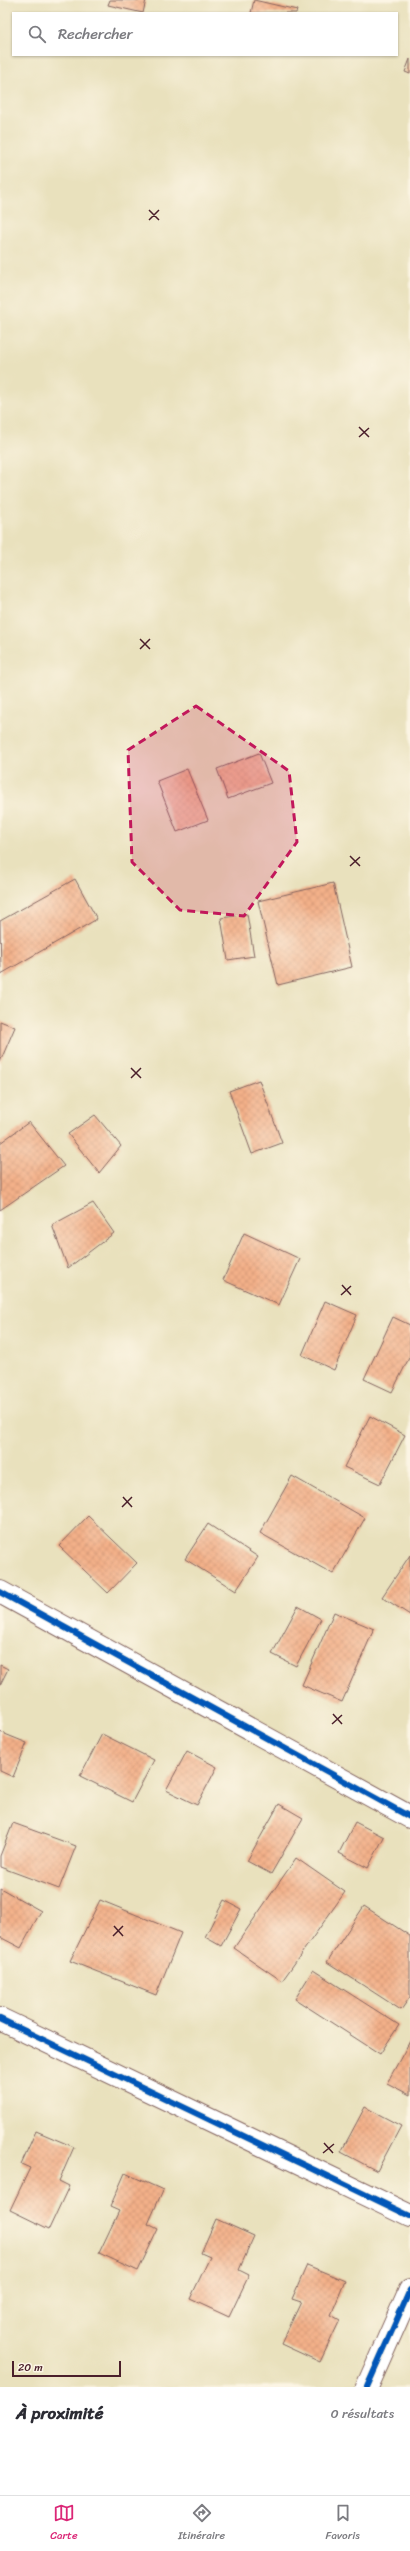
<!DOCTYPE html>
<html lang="fr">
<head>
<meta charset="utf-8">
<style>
  :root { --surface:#fff; --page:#f7f7f7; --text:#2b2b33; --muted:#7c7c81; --line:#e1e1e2; --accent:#db2777 }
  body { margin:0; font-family:Sriracha,sans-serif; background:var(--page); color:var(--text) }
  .scale { position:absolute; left:12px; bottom:10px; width:109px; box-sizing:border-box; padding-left:4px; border:2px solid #4a1f2b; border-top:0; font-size:11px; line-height:14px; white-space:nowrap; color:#4a1f2b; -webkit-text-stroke:3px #fcf5e5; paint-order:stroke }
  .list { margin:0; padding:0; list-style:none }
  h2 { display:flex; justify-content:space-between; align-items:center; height:52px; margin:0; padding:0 16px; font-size:17px }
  h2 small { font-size:13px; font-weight:400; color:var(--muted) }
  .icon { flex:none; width:22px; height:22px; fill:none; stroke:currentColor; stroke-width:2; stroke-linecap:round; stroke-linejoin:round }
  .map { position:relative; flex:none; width:410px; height:2387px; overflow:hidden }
  .search { position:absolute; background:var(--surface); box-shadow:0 1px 3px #0004; left:12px; right:12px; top:12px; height:44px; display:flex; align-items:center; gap:10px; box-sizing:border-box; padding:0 14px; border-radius:0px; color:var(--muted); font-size:15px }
  .sheet { height:108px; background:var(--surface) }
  nav { display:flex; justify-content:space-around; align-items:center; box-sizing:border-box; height:56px; border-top:1px solid var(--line); background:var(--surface); font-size:11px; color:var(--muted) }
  nav a { display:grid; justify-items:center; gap:2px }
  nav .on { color:var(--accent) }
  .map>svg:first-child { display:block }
</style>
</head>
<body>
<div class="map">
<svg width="410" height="2387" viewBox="0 0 410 2387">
  <defs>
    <pattern id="building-cross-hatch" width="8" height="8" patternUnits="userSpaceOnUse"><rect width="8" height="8" fill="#f3b089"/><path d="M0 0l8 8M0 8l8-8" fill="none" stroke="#d29776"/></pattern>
  </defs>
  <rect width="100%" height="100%" fill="#fcf5e5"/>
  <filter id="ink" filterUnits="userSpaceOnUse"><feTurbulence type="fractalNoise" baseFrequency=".025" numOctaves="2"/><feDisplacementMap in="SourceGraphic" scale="8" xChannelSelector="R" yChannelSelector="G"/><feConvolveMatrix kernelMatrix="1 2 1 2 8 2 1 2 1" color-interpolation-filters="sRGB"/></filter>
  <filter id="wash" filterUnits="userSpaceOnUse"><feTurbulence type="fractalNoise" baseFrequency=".012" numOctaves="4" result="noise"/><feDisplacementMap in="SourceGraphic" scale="16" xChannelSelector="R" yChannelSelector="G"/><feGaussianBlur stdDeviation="0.9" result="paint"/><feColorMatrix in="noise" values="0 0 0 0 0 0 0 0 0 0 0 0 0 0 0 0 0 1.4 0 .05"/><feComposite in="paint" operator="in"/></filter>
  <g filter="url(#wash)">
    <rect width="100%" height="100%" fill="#e9e1bd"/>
    <g id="blocks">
      <path fill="url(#building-cross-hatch)" d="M110 0H146L143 13 108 5Z
        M254 0 297 10 296 13H251Z
        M410 59V74L405 72Z
        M259 753 271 783 228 799 217 769Z
        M187 769 208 820 177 832 157 781Z
        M75 879 97 919 1 974 0 921Z
        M333 883 352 967 278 985 258 901Z
        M247 914 254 956 228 960 221 918Z
        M0 1021 15 1027 0 1062Z
        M259 1080 282 1143 252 1154 229 1091Z
        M95 1115 121 1146 99 1173 68 1134Z
        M29 1122 64 1166 0 1210V1143Z
        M93 1203 114 1233 68 1268 52 1225Z
        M244 1233 300 1259 279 1305 223 1280Z
        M325 1301 357 1315 334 1370 302 1355Z
        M393 1317 410 1325V1356L392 1392 364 1379Z
        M370 1416 405 1435 380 1484 344 1467Z
        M292 1476 365 1518 333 1574 260 1533Z
        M88 1516 137 1563 108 1593 59 1546Z
        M208 1524 258 1557 236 1591 185 1559Z
        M410 1555V1615L382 1597Z
        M298 1606 321 1619 296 1666 272 1654Z
        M334 1612 374 1629 342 1702 302 1685Z
        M0 1665 8 1669 0 1685Z
        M0 1732 27 1743 13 1777 0 1771Z
        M102 1734 154 1760 132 1802 80 1776Z
        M187 1751 217 1767 197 1805 166 1790Z
        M279 1804 303 1818 271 1874 247 1861Z
        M355 1822 384 1837 368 1868 339 1853Z
        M13 1823 76 1846 59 1889 0 1867V1856Z
        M296 1858 345 1892 282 1981 234 1948Z
        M0 1888 41 1911 21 1948 0 1937Z
        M100 1900 181 1933 156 1995 70 1961Z
        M224 1900 241 1909 221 1946 205 1937Z
        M364 1906 410 1936V1997L401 2010 327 1962Z
        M313 1970 399 2025 380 2054 295 1999Z
        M410 2041V2095L387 2083Z
        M365 2107 401 2126 377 2171 341 2152Z
        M36 2131 74 2147 59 2181 69 2186 49 2229 10 2210 30 2168 21 2164Z
        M125 2173 163 2190 148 2224 158 2229 138 2271 99 2253 119 2211 110 2207Z
        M216 2219 254 2236 239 2270 249 2275 229 2317 190 2299 210 2257 201 2253Z
        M307 2265 345 2281 331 2315 340 2320 320 2362 281 2344 301 2302 292 2299Z"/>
    </g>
  </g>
  <g filter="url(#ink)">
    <use href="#blocks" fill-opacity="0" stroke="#82635e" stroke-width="1"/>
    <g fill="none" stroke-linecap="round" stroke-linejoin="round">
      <g stroke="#82635e" stroke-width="24">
        <path id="minor" d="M0 1592 410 1817
          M0 2019 410 2216
          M367 2387 410 2290"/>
      </g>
      <use href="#minor" stroke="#fff" stroke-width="22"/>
      <g stroke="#fcf5e5" stroke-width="8">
        <path id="cycleway" d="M0 1592 410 1817
          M0 2019 410 2216
          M367 2387 410 2290"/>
      </g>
      <use href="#cycleway" stroke="#0057b8" stroke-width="6"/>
    </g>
  </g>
  <path fill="#c2185b" fill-opacity="0.2" stroke="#c2185b" stroke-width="3" stroke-dasharray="8 5" stroke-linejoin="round" d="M196 706 289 771 297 842 244 916 180 910 132 862 128 750Z"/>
  <path fill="none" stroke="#4a1f2b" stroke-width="1.5" d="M149 210 159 220M149 220 159 210M359 427 369 437M359 437 369 428M140 639 150 649M140 649 150 639M350 856 360 866M350 866 360 857M131 1068 141 1078M131 1078 141 1068M342 1285 351 1295M341 1295 351 1286M123 1497 132 1507M122 1507 132 1497M333 1714 342 1724M332 1724 342 1715M114 1926 123 1936M113 1936 123 1926M324 2143 333 2153M323 2153 334 2144"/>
</svg>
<div class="scale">20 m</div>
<div class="search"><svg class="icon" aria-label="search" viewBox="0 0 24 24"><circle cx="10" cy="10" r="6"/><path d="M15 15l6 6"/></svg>Rechercher</div>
</div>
<section class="sheet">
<h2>À proximité<small>0 résultats</small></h2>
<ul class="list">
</ul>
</section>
<nav>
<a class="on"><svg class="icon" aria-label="map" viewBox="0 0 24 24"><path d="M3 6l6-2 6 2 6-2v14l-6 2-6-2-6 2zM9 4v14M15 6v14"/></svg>Carte</a>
<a><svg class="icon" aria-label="directions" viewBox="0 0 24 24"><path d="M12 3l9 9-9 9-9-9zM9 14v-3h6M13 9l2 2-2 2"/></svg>Itinéraire</a>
<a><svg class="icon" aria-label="saved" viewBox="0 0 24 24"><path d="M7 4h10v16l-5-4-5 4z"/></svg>Favoris</a>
</nav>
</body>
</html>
